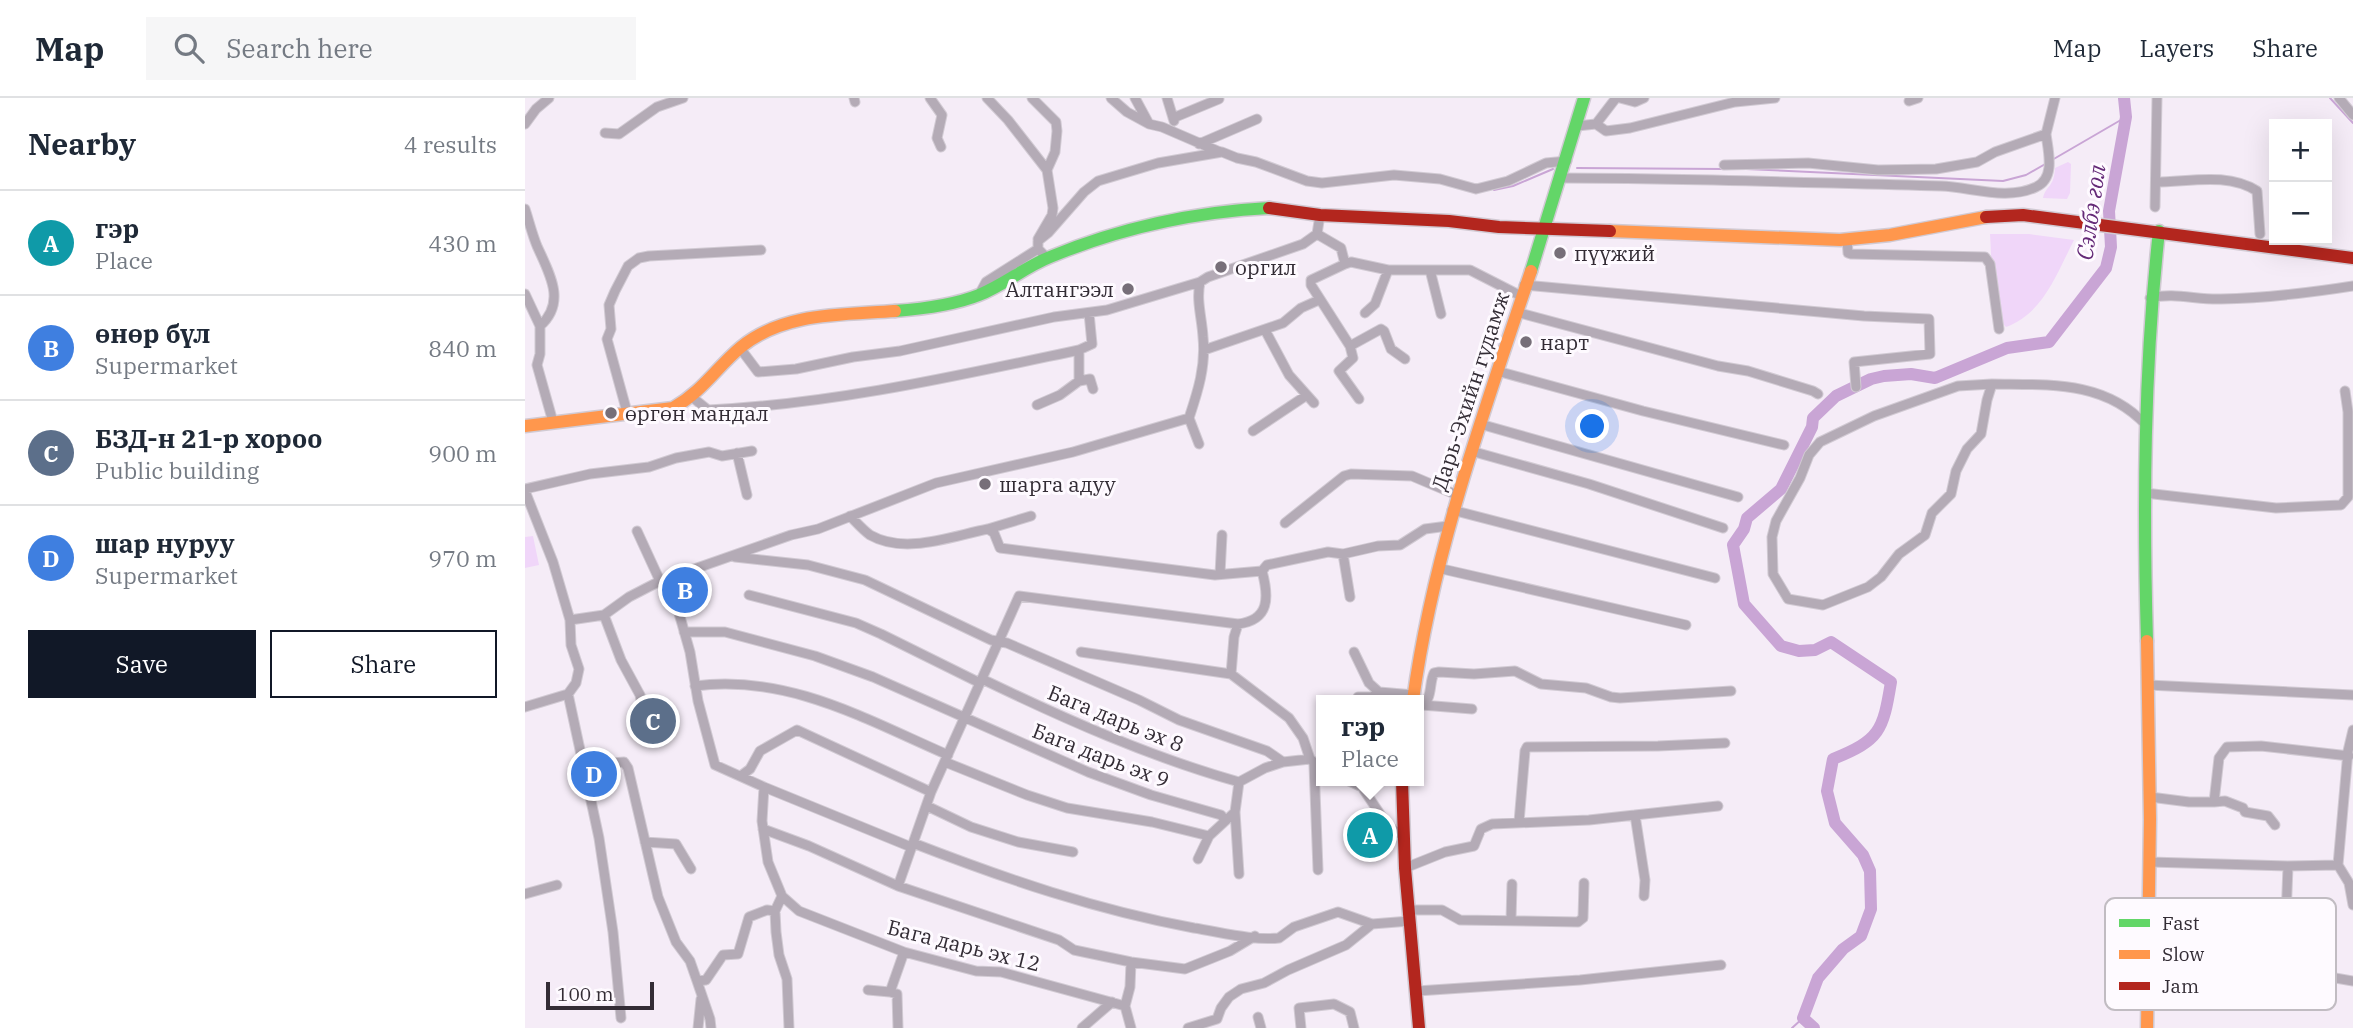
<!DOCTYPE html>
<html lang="en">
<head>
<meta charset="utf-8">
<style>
  :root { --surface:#fff; --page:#f6f6f7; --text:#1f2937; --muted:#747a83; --line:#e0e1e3; --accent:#111827 }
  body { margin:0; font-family:"IBM Plex Serif",serif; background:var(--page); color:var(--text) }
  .controls { position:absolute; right:21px; top:21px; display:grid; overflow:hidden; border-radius:0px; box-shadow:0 7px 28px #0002 }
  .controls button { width:63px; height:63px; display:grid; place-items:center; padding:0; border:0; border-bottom:2px solid var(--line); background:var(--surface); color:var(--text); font:35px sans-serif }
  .scale { position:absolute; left:21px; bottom:18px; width:108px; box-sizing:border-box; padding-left:7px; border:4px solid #332c35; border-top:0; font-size:19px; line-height:24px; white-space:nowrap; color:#332c35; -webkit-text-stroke:5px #fefaff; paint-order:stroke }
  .you { position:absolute; left:1068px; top:329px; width:24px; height:24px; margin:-18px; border:5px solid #fff; border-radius:50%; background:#1a73e8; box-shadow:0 0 0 10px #1a73e833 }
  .badge { display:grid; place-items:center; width:46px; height:46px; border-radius:50%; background:var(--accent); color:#fff; font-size:23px; font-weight:700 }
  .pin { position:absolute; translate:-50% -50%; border:4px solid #fff; box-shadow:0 2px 7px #0006 }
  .popup { position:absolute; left:791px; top:597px; width:108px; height:91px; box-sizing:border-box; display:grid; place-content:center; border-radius:0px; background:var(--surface); filter:drop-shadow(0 2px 5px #0005); font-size:23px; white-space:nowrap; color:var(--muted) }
  .popup b { font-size:26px; color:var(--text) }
  .popup::after { content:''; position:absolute; left:50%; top:100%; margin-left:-14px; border:14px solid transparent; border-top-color:var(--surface) }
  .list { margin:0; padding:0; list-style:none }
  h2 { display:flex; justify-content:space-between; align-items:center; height:91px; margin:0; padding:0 28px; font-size:30px }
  h2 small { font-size:23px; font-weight:400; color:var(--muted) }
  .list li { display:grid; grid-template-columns:46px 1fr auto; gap:21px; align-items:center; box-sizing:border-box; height:105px; padding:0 28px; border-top:2px solid var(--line) }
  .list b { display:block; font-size:26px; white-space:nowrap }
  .list p { margin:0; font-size:23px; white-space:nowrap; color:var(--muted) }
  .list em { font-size:23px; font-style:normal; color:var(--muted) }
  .actions { display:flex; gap:14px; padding:21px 28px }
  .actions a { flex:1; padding:16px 0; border:2px solid var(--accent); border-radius:0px; text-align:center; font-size:24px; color:var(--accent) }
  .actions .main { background:var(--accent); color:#fff }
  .icon { flex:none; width:38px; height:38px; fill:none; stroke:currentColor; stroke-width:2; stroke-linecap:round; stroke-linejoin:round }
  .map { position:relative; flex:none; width:1828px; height:930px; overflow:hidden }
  header { display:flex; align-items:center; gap:42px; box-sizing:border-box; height:98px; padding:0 35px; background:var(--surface); border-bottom:2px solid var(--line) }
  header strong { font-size:33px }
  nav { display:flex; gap:38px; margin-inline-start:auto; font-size:24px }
  .search { width:490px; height:63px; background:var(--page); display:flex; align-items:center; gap:18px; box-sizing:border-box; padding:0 24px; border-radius:0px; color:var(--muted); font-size:26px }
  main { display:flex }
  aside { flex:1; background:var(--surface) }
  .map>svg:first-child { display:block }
</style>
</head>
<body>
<header>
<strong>Map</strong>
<div class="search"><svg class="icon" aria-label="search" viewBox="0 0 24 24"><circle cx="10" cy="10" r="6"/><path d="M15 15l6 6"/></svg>Search here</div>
<nav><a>Map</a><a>Layers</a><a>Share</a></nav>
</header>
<main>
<aside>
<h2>Nearby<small>4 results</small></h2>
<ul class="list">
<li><span class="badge" style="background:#0f9aa8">A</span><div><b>гэр</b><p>Place</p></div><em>430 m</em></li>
<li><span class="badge" style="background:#3f7fe0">B</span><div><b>өнөр бүл</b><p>Supermarket</p></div><em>840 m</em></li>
<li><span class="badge" style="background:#5c6f8a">C</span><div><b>БЗД-н 21-р хороо</b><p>Public building</p></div><em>900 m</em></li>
<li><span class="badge" style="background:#3f7fe0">D</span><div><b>шар нуруу</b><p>Supermarket</p></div><em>970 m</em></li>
</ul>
<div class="actions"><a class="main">Save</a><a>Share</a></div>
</aside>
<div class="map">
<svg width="1828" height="930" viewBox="0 0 1828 930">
  <rect width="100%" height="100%" fill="#f5ecf7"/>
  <path fill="#f0d6f9" d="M1543 64 1546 66 1545 95 1542 101 1518 100C1521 87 1529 90 1530 70Z
    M1465 136H1504L1549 142C1532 175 1518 216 1481 229 1465 213 1467 160 1465 136Z
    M8 438 14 467 0 470V439Z"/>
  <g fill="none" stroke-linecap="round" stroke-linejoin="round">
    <path stroke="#c9a5d5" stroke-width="2" d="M1805 0 1828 25
      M1527 62 1601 19
      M1052 70 1198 71
      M1221 71 1478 83 1501 77 1522 65
      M969 92 988 88 1028 71
      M1267 930 1278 920"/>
    <path stroke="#c9a5d5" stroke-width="12" d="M1289 930 1278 920 1293 880 1318 851 1336 838 1346 811 1345 773 1338 757 1310 725 1302 693 1308 661C1355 642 1358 633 1366 584L1306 544 1290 552 1274 553 1256 548 1219 506 1208 447 1219 431 1222 420 1256 391 1287 329 1288 320 1311 298 1346 281 1359 278 1386 276 1410 280 1482 250 1524 244 1581 170 1586 149 1584 113 1601 19 1599 0"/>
    <g stroke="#d1cad3" stroke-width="11">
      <path id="street" d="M329 0 330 4
        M405 0 417 17 412 40 416 49
        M462 0 483 22 522 72
        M507 0 531 24 532 33 530 54 522 72 528 110 527 117 513 141
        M586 0 602 14 624 26 637 29 695 54
        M610 0 623 24
        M642 0 649 23
        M1095 0 1110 4 1119 0
        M1814 0 1828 17
        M1384 3 1393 0
        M648 20 694 1
        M0 26 11 11 24 0
        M1071 26 1091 0
        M1052 28 1071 26 1081 33 1105 30 1210 4 1250 0
        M80 35 94 36 132 9 158 0
        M674 46 732 21
        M1199 67 1283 65 1353 72 1411 71 1452 64 1470 54 1521 36 1530 0
        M1036 80C1163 80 1289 85 1416 88 1446 89 1482 103 1511 89 1531 80 1523 53 1521 36
        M1631 84C1664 84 1702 74 1732 93L1735 136
        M1630 109 1632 0
        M0 111C4 123 7 136 12 148 24 175 42 204 15 228V256L12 267 28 324
        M792 136 816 150 820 166 786 182V187L825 248 828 260 814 273 834 301
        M1322 141 1323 155 1326 156 1460 159 1465 166 1474 231
        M522 160 513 151V143L523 135 559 94 573 83 633 65 697 54 712 60 731 64 782 83 797 85 869 77 915 81 951 91 983 83 1021 65 1042 63
        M820 166 826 164 863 172H945L996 198
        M905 172 916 216
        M999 187 1339 218 1404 221 1405 256 1329 264 1331 289
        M0 196 15 228
        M454 197 461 184 513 151
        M1625 200C1649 194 1672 202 1696 201 1741 200 1784 195 1828 188
        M991 214 1193 268 1223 273 1288 293 1293 296
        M840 215 850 206 863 172
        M740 232 764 277 789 305
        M825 248 856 231 859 233 866 251 880 261
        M215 250 233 274 271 271 328 259 375 253 529 219 582 212 675 184
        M679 252 758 225 776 210 794 202
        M972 273 1118 313 1259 347
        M554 283 565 281 568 291
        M1467 286 1433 288 1349 318 1295 344 1284 357 1275 380 1251 423 1247 439 1248 476 1263 501 1298 507 1343 489 1356 479 1374 456 1400 437 1407 415 1426 396 1431 373 1442 351 1456 336 1462 302 1467 286C1523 287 1579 282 1621 327
        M167 299 183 312C308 306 431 278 554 252L567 246 564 215
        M512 307 535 297 554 283V252
        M102 314 82 241 86 231 84 207 90 193 103 168 114 160 124 158 236 152
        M664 320 674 346
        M955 326 1213 399
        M728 333 782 297
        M946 353 1064 386 1198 430
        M212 355 222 397
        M0 391 65 376 124 369 151 360 184 354 197 358 227 353
        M0 393 28 464 45 522 46 547 54 571 51 585 43 596 0 609
        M1620 395 1751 410 1816 407 1823 399V314L1820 293
        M927 412 1190 480
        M325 418C331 424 338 432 345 437 380 457 427 438 463 431L469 435 475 450 690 477 737 473 742 467 803 454 818 456 853 448 875 447 900 431 923 428
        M760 425 819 378 826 376 887 378 932 397
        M463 431 506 418
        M112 433 135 483
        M818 456 825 499
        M210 459 283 467 340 482 466 542 482 545 614 602 654 622 742 653 758 664
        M913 470 1161 527
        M695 476 697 437
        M144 480 165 554 173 603 190 667 239 689 237 723 243 764 257 798 274 813 379 854 451 873 476 874 600 908 605 889 606 864
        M224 497 331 525 356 536 455 585
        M79 517 96 562 115 597 117 606
        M45 522 79 517 104 499 135 483 266 437 293 431 411 385 548 354 664 320C673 293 681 268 678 239 677 220 671 203 675 184L683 179 778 146 792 136 795 117
        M159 534H200L290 558 348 579 563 674 626 697 696 717 700 722
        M556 554 706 576 764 620 778 640 785 661 796 670
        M829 554 844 585 854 594
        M706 576 709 539 713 526
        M457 581C540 621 625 659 714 684
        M1623 587 1828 597
        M170 588C263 576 340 621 423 657
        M43 596 74 740 88 834 96 920
        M833 599H847L854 594 889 597
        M894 607C909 603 903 587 909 575L914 574 949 576 990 573 1016 586 1061 590 1086 599 1095 600 1206 593
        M897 607 947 611
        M1828 632 1823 653 1813 767 1824 785 1828 807
        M56 660 65 667 99 664 103 670 133 799 151 844 165 863 172 883 181 882 198 857 213 856 224 819 242 812 250 813
        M420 664 502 697 542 710 627 724 684 738
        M789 666 793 772
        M217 677 225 671 235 653 272 632 406 694
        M824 683 837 689 863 728 878 738
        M239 689 386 749
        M1625 699 1664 704H1689L1694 660 1702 649 1736 648 1824 658
        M1689 704 1700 703 1718 710 1720 714 1743 718 1750 727
        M402 708 446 729 493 744 548 754
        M710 714 714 776
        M1110 717 1120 782 1119 798
        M994 724 1000 653 1002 649 1133 648 1200 645
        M238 731 284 748 373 788 534 842 549 852 606 864 660 871 705 853 730 838
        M120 744 151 746 166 771
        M388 745C481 781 571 812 669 830 695 834 729 843 754 840L769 829 813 814 847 826
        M673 761 684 738 710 714 714 684 740 670 758 664 785 661
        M1625 764 1763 768
        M880 770 920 754 949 748 956 731 967 726 1064 722 1193 708
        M373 788 406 694 494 498 713 526C745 522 744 499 737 473
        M0 796 32 787
        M257 798 250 813 251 834 254 857 262 881 264 930
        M884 812H917L935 822 1053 824 1058 820 1059 785
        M986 822 987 786
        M1634 868 1725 875 1737 869 1753 870 1828 883
        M1759 871 1763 768 1813 767
        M172 883 185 921 186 930
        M343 892 365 894
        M892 893 1055 882 1196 867
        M600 908 606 930
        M733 919 736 930
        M173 930 176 901
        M373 930 372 896 365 894 379 854
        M557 930 587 904
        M663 930 692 921 696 910 704 899 716 891 739 885 763 872 821 847 847 826 885 823
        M776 930 774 910 809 906 825 914 829 930"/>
    </g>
    <g stroke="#d1cad3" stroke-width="15">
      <path id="fast" d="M1006 173 1059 0
        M370 213C397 211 429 207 454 197 479 187 500 169 525 159 595 130 668 114 744 110
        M1622 543C1618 406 1619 270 1634 133"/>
    </g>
    <g stroke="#d1cad3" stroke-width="15">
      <path id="slow" d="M1085 133 1315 142 1365 137 1461 119
        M0 328 148 310C178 293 191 270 216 249 259 214 317 217 370 213
        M1622 543 1625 721 1622 930
        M888 602C908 455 959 313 1006 173"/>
    </g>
    <g stroke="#d1cad3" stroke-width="15">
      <path id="jam" d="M744 110 795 117 924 123 974 129 1085 133
        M1461 119 1498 117 1828 160
        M877 683 880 770 894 930"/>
    </g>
    <use href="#street" stroke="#b4abb6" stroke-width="9"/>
    <use href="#fast" stroke="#63d668" stroke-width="12"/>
    <use href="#slow" stroke="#ff974d" stroke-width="12"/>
    <use href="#jam" stroke="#b3261e" stroke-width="12"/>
  </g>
  <g fill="#776f79" stroke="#fefaff" stroke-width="2.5">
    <circle cx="1035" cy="155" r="7"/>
    <circle cx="696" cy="169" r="7"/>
    <circle cx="603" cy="191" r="7"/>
    <circle cx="1001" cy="244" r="7"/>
    <circle cx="86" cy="315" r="7"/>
    <circle cx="460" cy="386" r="7"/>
  </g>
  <g text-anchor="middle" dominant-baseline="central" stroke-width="6" stroke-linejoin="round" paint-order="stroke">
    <g font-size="21" fill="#332c35" stroke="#fefaff" text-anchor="start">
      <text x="1049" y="155">пүүжий</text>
      <text x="710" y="169">оргил</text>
      <text x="589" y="191" text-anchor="end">Алтангээл</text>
      <text x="1015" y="244">нарт</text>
      <text x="100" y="315">өргөн мандал</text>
      <text x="474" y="386">шарга адуу</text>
    </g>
    <g font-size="21" fill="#332c35" stroke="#fefaff">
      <text transform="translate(945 293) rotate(-72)">Дарь-Эхийн гудамж</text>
      <text transform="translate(591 620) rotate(22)">Бага дарь эх 8</text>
      <text transform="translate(576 657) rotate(21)">Бага дарь эх 9</text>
      <text transform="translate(439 847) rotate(14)">Бага дарь эх 12</text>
    </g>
    <g font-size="23" font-style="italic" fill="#642977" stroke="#fefaff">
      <text transform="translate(1565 114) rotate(-82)">Сэлбэ гол</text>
    </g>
  </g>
  <rect x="1580" y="800" width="231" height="112" rx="10" fill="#fefaff" stroke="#c1bcc2" stroke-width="2"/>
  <rect x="1594" y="821" width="31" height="8" fill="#63d668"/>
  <rect x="1594" y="852" width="31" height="9" fill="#ff974d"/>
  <rect x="1594" y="884" width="31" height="8" fill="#b3261e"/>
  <g font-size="19" fill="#332c35">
    <text x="1637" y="832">Fast</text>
    <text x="1637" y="863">Slow</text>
    <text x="1637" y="895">Jam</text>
  </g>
</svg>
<div class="controls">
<button>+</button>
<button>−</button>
</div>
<div class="scale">100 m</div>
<div class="you"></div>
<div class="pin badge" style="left:845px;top:737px;background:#0f9aa8">A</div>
<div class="popup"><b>гэр</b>Place</div>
<div class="pin badge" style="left:160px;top:492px;background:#3f7fe0">B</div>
<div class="pin badge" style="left:128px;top:623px;background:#5c6f8a">C</div>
<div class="pin badge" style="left:69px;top:676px;background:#3f7fe0">D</div>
</div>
</main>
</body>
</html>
